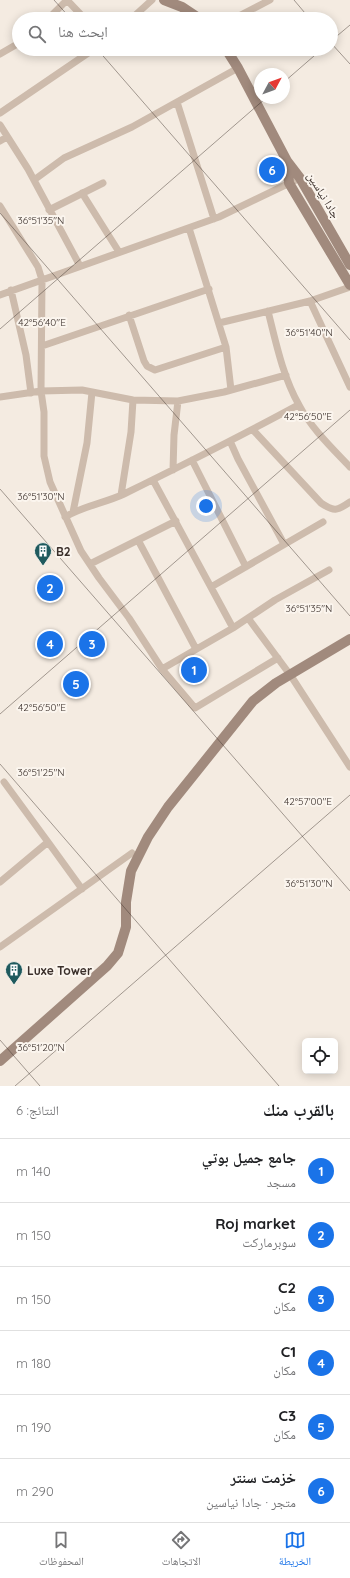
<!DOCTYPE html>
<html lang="ar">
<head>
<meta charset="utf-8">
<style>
  :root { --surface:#fff; --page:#f6f6f6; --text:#202124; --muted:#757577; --line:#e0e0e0; --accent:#1a73e8 }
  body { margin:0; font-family:Quicksand,"Noto Naskh Arabic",sans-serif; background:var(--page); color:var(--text); direction:rtl }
  .controls { position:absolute; right:12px; bottom:12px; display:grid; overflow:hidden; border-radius:6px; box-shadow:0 2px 10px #0003 }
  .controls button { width:36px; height:36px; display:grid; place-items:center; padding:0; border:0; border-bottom:1px solid var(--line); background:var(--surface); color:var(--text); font:20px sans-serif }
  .compass { position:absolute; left:254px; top:68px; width:36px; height:36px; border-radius:50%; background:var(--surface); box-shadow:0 2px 10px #0003; rotate:49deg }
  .you { position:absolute; left:206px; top:506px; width:14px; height:14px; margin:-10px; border:3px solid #fff; border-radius:50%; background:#1a73e8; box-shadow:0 0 0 6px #1a73e833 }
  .badge { display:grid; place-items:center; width:26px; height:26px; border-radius:50%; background:var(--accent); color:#fff; font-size:13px; font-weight:700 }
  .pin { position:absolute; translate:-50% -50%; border:2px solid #fff; box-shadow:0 1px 4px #0006 }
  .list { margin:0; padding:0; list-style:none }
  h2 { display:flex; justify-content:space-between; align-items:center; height:52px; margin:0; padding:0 16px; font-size:17px }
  h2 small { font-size:13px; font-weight:400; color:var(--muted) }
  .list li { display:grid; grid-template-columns:26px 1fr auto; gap:12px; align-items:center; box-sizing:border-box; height:64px; padding:0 16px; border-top:1px solid var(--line) }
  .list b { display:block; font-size:15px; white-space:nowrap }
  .list p { margin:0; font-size:13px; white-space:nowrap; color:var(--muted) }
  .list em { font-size:13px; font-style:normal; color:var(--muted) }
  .icon { flex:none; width:22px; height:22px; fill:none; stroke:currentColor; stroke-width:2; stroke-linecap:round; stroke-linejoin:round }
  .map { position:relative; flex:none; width:350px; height:1086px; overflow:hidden; direction:ltr }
  .search { position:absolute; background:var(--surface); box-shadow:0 2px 10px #0003; left:12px; right:12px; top:12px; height:44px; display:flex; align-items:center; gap:10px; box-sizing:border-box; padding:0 14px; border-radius:22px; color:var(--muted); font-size:15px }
  .sheet { height:436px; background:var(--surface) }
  nav { display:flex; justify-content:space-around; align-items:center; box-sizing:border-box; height:56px; border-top:1px solid var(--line); background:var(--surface); font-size:11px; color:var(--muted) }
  nav a { display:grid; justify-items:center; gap:2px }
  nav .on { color:var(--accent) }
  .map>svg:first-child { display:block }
</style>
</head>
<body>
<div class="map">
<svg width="350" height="1086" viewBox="0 0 350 1086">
  <rect width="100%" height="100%" fill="#f4ebe1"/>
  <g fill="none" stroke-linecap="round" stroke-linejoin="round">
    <path stroke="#cdbbac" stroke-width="7" d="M67 0 85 19
      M48 19 67 0
      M131 19 152 0
      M233 19 270 0
      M0 54 19 43
      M177 102 214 219
      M0 113 94 49
      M0 125 28 169 80 266
      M0 141 7 137
      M34 180 64 158 132 127 238 68
      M82 193 119 252
      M0 206 38 267 42 280 41 391 44 412V456L50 482 81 551 99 578 129 618 162 669 195 708 278 658
      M49 210 103 183
      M189 228 226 347 231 390
      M11 290 26 355 31 393
      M0 295 219 217 300 178
      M310 301 350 387
      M268 311C276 343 283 377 299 405 311 428 332 448 350 467
      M129 315 144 361 147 366 155 370 226 347
      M219 323 310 301 350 287
      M42 346 209 289
      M0 397 41 391 82 390 133 400 178 401 224 392 286 375
      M253 430 321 503C334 512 337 511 350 502
      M230 441 238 459 284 544
      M192 460 246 567
      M173 470 174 435 178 401
      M153 480 233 628
      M121 495 131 432 133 400
      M73 512 87 443 92 392
      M65 517C83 506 105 503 124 494 183 465 241 436 298 405
      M138 540 196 649
      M90 564 176 521
      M211 587 323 522
      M248 618 291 676 350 767
      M162 669 233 628 275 600 329 570
      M4 782 48 842
      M0 882 48 842 82 889
      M0 947 132 853"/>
    <path stroke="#a18a7d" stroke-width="10" d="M164 0 182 7 200 19
      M226 49 238 68 287 161 289 183 350 285
      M287 161 300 178 350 265
      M0 1061 107 966 118 953 126 927V902L131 871 148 837 168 807 253 701 276 683 350 639"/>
  </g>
  <path fill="none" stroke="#3b302b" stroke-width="1" stroke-opacity="0.45" d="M54 0 71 19M294 0 310 19M331 41 350 25M331 43 350 64M97 49 350 340M284 82 322 49M0 213 350 616M0 329 266 98M0 489 350 891M0 714 350 410M0 764 279 1086M0 1040 40 1086M15 1086 350 795"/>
  <defs>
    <g id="building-pin" transform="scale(0.9)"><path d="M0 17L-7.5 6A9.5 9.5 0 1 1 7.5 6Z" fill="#1f5a5e" stroke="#fbf5ee"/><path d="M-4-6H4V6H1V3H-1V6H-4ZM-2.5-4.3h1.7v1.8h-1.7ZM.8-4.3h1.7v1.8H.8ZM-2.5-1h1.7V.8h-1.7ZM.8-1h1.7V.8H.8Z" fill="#fff"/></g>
  </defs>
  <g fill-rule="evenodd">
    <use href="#building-pin" x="43" y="551"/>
    <use href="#building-pin" x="14" y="970"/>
  </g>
  <g text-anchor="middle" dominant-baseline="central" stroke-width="4" stroke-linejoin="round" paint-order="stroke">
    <g font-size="12" fill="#3b302b" stroke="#fbf5ee">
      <text transform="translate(324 195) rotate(59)">جادا نیاسین</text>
    </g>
    <g font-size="12" font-weight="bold" fill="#3b302b" stroke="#fbf5ee" text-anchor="start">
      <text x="56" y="551">B2</text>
      <text x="27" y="970">Luxe Tower</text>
    </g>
  </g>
  <g font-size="10" text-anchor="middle" fill="#3b302b" stroke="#fbf5ee" stroke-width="4" stroke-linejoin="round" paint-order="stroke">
    <text x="41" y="224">36°51'35"N</text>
    <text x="42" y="326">42°56'40"E</text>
    <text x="309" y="336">36°51'40"N</text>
    <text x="308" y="420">42°56'50"E</text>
    <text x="41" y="500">36°51'30"N</text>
    <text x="309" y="612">36°51'35"N</text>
    <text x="42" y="711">42°56'50"E</text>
    <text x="41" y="776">36°51'25"N</text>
    <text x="308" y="805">42°57'00"E</text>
    <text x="309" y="887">36°51'30"N</text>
    <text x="41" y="1051">36°51'20"N</text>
  </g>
</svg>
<div class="controls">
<button><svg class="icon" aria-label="locate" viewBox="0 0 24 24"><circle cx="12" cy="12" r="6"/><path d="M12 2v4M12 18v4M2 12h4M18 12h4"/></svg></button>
</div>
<svg class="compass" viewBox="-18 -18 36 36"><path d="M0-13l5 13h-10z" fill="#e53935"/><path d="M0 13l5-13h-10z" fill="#757577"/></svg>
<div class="you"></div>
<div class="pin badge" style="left:194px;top:670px">1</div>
<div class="pin badge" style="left:50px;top:588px">2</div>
<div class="pin badge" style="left:92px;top:644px">3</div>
<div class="pin badge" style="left:50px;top:644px">4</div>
<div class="pin badge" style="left:76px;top:684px">5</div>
<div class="pin badge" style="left:272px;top:170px">6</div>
<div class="search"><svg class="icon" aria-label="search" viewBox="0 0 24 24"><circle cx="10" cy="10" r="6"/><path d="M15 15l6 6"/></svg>ابحث هنا</div>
</div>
<section class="sheet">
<h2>بالقرب منك<small>النتائج: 6</small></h2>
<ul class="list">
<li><span class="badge">1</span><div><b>جامع جميل بوتي</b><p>مسجد</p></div><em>140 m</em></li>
<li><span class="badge">2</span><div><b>Roj market</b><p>سوبرماركت</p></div><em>150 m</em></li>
<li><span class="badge">3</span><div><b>C2</b><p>مكان</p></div><em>150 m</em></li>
<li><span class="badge">4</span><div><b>C1</b><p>مكان</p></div><em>180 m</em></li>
<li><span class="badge">5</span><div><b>C3</b><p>مكان</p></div><em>190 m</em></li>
<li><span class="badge">6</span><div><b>خزمت سنتر</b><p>متجر · جادا نیاسین</p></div><em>290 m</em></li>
</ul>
</section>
<nav>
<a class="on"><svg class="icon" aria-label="map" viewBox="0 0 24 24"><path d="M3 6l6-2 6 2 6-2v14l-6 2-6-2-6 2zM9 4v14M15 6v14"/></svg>الخريطة</a>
<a><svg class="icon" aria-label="directions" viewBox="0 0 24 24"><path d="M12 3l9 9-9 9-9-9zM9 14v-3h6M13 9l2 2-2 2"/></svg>الاتجاهات</a>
<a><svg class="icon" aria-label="saved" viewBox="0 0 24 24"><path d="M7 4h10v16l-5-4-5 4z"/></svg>المحفوظات</a>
</nav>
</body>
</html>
